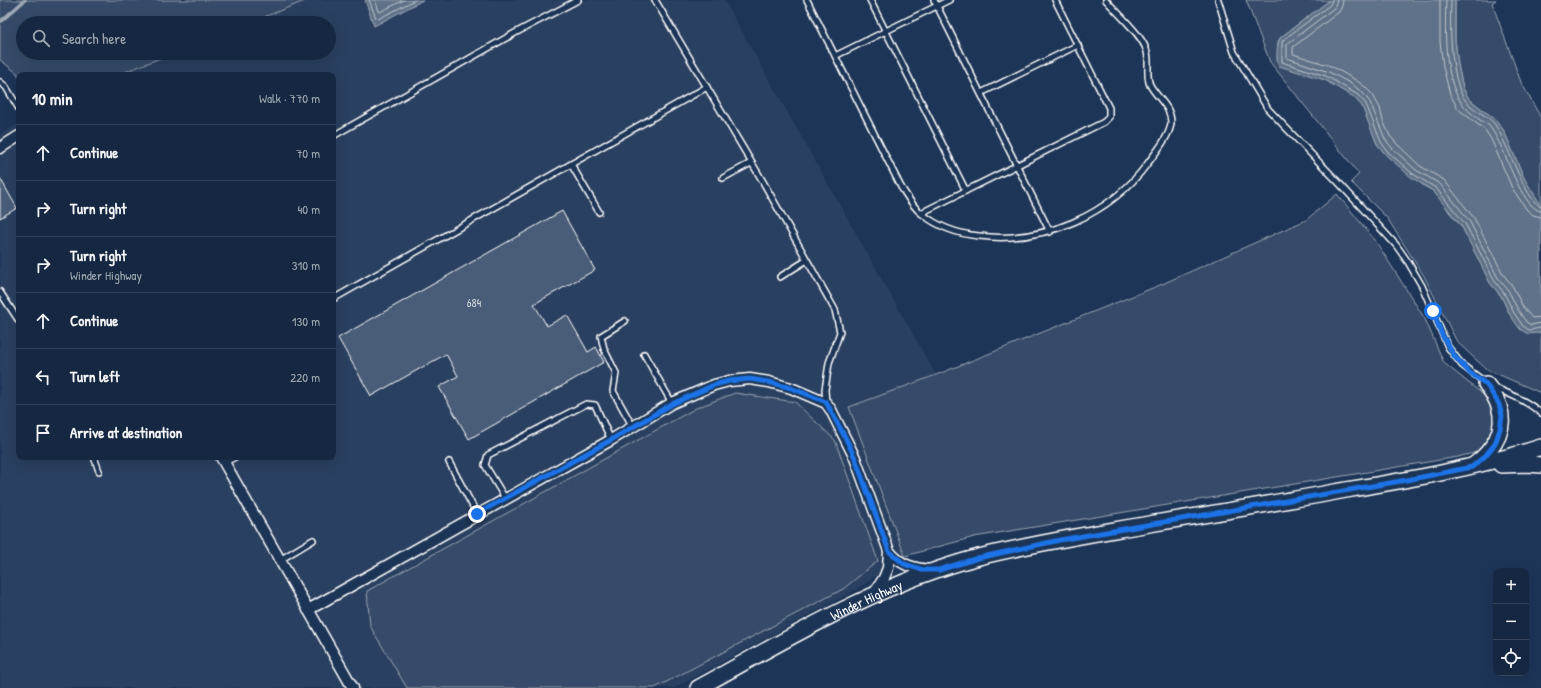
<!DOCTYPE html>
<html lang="en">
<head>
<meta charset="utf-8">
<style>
  :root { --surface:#162841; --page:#23344c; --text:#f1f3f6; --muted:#9ea6b1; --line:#35445a }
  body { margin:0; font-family:"Patrick Hand",sans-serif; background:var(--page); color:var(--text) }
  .controls { position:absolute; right:12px; bottom:12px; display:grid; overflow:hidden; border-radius:8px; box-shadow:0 4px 16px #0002 }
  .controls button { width:36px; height:36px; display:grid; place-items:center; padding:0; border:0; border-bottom:1px solid var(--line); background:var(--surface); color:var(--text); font:20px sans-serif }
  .stop { position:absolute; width:12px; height:12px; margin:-9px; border:3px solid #1a73e8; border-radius:50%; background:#fff }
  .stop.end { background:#1a73e8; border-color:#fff; box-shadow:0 1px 4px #0008 }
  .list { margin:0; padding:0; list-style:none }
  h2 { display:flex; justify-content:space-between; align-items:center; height:52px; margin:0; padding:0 16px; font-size:17px }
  h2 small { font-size:13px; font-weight:400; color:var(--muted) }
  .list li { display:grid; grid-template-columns:26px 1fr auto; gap:12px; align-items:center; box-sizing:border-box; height:56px; padding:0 16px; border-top:1px solid var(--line) }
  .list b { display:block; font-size:15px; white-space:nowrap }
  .list p { margin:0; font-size:13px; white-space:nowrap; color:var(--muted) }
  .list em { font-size:13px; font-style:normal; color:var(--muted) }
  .icon { flex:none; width:22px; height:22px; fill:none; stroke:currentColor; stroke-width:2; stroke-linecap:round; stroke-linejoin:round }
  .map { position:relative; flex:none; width:1541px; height:688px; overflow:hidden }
  .search { position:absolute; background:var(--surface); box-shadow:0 4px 16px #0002; left:16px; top:16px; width:320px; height:44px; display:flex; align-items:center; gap:10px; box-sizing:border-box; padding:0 14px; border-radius:22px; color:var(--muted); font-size:15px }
  .panel { position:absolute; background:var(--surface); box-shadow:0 4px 16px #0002; left:16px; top:72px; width:320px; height:388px; border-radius:8px }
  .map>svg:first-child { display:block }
</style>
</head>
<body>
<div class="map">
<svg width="1541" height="688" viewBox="0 0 1541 688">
  <rect width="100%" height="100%" fill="#1d3557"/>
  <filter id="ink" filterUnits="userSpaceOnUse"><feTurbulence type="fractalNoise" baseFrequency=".025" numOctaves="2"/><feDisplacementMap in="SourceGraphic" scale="8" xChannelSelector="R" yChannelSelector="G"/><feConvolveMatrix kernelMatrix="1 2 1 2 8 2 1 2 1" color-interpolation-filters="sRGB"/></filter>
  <g filter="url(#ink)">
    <path fill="#2a4161" d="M307 0H724L936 375 849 407 905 556 857 589 674 688H0V135L19 123V457H333V75H117L173 53H329V23H249Z"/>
    <path fill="#364b69" stroke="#9aa5b4" d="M0 0H307L249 23H23V53H173L117 75H19V77L17 73 0 60Z
      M1246 0H1330L1281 37 1278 41 1277 62 1325 80 1355 98 1362 106 1377 144 1386 155 1424 186 1433 191 1443 202 1449 212 1462 227 1485 272 1490 283 1501 296 1510 315 1538 333 1541 331V393L1486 369 1457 342 1424 276 1387 218 1351 182 1359 174 1270 62Z
      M1455 0H1496L1492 3 1521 82 1541 118V205L1525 180 1504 131 1496 120 1469 99 1463 88 1458 65 1455 39Z
      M1337 194 1375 240 1425 319 1444 363 1485 396 1495 417 1492 433 1481 451 1458 457 974 537 905 556 849 407 936 375 1160 285 1306 220Z
      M735 393 795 402 835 440 878 561 843 589 655 688H407L370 626 367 591 696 408Z"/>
    <path fill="#617289" stroke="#a0aab8" d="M365 0H423L374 26Z
      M1330 0H1455V39L1458 65 1463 88 1469 99 1496 120 1504 131 1525 180 1541 205V331L1538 333 1528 334 1520 329 1510 315 1501 296 1490 283 1462 227 1433 191 1411 177 1386 155 1377 144 1362 106 1355 98 1325 80 1279 66C1276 59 1276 44 1281 37Z"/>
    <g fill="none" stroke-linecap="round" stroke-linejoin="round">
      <path stroke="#c0c7d0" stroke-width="1" d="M369 0 376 18 378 19 415 0
        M375 0 379 11 380 12 404 0
        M1332 0 1330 5 1283 40 1282 43V62L1326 76 1358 95 1366 104 1381 142 1388 152 1413 174 1436 188 1466 225 1494 280 1504 293 1514 313 1523 326 1529 330 1541 328
        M1337 0 1334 8 1287 44V58L1329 72 1350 83 1362 92 1370 102 1385 139 1392 148 1416 170 1440 184 1470 222 1498 278 1508 290 1518 310 1526 322 1531 325 1541 323
        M1343 0 1342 6 1339 12 1293 47V54L1331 66 1354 79 1364 86 1373 95 1380 108 1383 121 1390 136 1397 144 1420 166 1444 180 1474 218 1503 274 1513 287 1523 307 1532 318 1541 317
        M1440 0V41L1443 67 1450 94 1458 109 1485 130 1491 139 1512 188 1527 210 1533 215 1541 217
        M1446 0C1445 30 1444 62 1455 91 1460 104 1469 112 1480 120 1483 122 1488 124 1490 127 1495 133 1498 141 1502 148 1508 162 1525 210 1541 211
        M1451 0C1450 29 1450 60 1459 88 1465 108 1480 110 1493 122 1498 128 1502 137 1505 144 1511 155 1529 205 1541 206"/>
      <path stroke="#a0aab8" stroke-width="3.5" d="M0 22 25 0"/>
    </g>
    <path fill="#4a5d79" stroke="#fff" d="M0 178 17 208 0 218Z
      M562 211 595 270 534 304 547 326 567 315 588 352 596 347 604 362 469 439 439 387 458 376 446 354 371 396 338 338Z"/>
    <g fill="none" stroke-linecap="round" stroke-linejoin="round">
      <g stroke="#fff" stroke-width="8">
        <path id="service" d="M655 0 762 180 835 310 840 332 829 363 825 390 826 403
          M807 0 901 187C907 196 913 207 921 213 938 227 958 234 979 236 1044 244 1110 215 1148 163 1156 152 1169 137 1171 124 1172 107 1157 98 1150 85 1145 74 1151 60 1146 49 1141 34 1117 13 1106 0
          M870 0 966 191
          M934 0 1050 232
          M1218 0 1234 52 1268 109 1340 184 1396 245 1408 262 1422 286 1448 347 1462 365 1486 383
          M835 56 949 0
          M0 82 6 87 19 109
          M981 93 1078 45
          M333 136 515 33 578 0
          M571 164 599 212
          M723 178 751 163
          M921 213 1104 122 1109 117V108L1055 0
          M780 277 807 260
          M0 292 19 321
          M333 299 707 87
          M625 321 601 336 604 349 616 373 613 391 633 427
          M644 354 672 403
          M1493 387C1510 394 1527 401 1541 413
          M94 457 99 471
          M449 462 477 514
          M224 463 235 457
          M505 498 485 465 488 455 586 404 595 405 611 440
          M280 560 313 540"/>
      </g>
      <g stroke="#fff" stroke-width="13">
        <path id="minor" d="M0 148 19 136
          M221 457 353 688
          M889 551C900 565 914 569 931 570
          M308 610 611 440 672 403 714 385 729 381 750 379 769 382 791 388 826 403 831 410 855 458 889 551 888 568 884 578 874 594"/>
      </g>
      <g stroke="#fff" stroke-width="18">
        <g id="primary">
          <path d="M1474 465C1493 450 1507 431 1499 406 1496 398 1491 390 1486 384"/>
          <path d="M1501 465 1528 464 1541 465"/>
          <path id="s1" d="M698 688C789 638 879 583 979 557 1035 543 1093 534 1149 524 1215 513 1281 502 1346 490 1413 479 1476 468 1541 447"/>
        </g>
      </g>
      <use href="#service" stroke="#1d3557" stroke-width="5"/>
      <use href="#minor" stroke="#1d3557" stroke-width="10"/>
      <use href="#primary" stroke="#1d3557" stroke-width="15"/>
    </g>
  </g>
  <g fill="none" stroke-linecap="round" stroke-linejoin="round" filter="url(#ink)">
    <path stroke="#1a73e8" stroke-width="5" d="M477 514 611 440 672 404 714 385 729 381 750 379 768 382 791 388 826 402 846 439 855 458 889 551 904 564 923 570H939L978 558 1060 540 1407 480 1472 467 1485 456 1495 444 1500 429 1502 416 1499 404 1486 384 1470 373 1455 357 1442 335 1433 311"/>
  </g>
  <g text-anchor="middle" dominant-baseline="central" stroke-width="4" stroke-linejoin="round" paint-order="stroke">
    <g font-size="12" fill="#d2d6de">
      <text x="474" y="302">684</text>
    </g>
    <g font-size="14" fill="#fff" stroke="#1d3557">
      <text stroke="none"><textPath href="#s1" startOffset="190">Winder Highway</textPath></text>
    </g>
  </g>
</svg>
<div class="controls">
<button>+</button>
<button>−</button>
<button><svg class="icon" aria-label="locate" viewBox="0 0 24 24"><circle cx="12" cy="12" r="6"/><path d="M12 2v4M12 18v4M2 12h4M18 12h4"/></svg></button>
</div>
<div class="stop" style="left:1433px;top:311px"></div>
<div class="stop end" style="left:477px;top:514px"></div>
<div class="search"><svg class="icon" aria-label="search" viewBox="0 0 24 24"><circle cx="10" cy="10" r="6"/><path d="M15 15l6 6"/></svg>Search here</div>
<section class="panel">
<h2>10 min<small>Walk · 770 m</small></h2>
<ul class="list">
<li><svg class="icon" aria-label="ahead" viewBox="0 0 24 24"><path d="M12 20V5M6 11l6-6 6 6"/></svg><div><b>Continue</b></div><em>70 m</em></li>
<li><svg class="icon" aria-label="right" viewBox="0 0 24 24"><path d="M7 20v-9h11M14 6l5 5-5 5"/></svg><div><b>Turn right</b></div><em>40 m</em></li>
<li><svg class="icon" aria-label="right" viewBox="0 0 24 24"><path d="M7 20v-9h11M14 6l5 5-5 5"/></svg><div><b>Turn right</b><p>Winder Highway</p></div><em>310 m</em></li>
<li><svg class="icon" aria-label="ahead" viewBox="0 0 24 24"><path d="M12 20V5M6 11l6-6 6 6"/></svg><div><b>Continue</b></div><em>130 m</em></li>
<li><svg class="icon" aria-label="left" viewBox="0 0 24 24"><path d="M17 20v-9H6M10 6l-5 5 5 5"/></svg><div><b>Turn left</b></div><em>220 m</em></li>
<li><svg class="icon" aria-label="arrive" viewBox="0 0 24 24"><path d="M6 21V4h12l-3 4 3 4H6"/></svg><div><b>Arrive at destination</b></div></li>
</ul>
</section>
</div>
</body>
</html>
